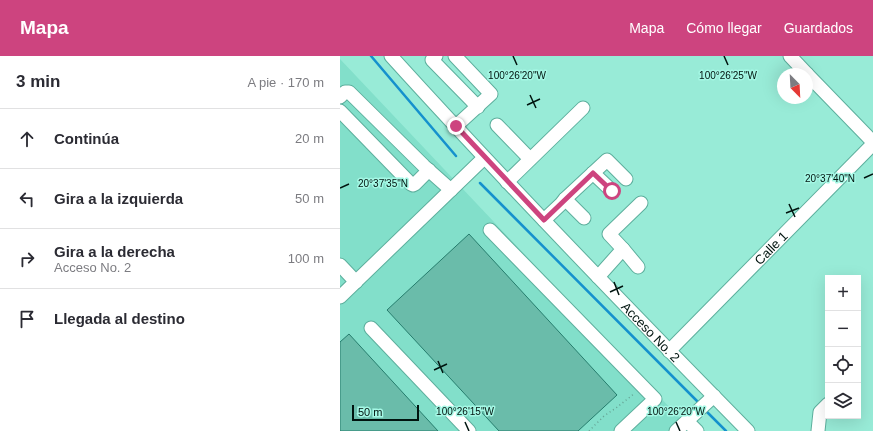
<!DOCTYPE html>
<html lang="es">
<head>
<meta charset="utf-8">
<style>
  :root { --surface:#fff; --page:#f7f7f7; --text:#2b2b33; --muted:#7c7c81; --line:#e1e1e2; --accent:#cd447f }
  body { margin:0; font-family:Arial,sans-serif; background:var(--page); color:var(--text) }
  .controls { position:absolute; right:12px; bottom:12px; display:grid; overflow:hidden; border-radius:0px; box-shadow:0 4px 16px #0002 }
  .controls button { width:36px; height:36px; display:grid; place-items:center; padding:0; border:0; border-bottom:1px solid var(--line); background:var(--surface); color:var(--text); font:20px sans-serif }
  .compass { position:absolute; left:437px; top:12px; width:36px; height:36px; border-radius:50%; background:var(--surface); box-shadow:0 4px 16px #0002; rotate:156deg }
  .scale { position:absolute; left:12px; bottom:10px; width:67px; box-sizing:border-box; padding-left:4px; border:2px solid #00140f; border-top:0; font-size:11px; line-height:14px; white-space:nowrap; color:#00140f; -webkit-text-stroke:3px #a5f8e5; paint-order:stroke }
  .stop { position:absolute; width:12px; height:12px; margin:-9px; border:3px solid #cd447f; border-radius:50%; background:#fff }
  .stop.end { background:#cd447f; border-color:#fff; box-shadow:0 1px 4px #0008 }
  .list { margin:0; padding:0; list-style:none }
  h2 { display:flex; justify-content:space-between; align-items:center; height:52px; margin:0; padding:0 16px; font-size:17px }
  h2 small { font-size:13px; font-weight:400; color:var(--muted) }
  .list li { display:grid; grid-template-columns:26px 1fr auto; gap:12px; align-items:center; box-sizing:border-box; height:60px; padding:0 16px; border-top:1px solid var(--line) }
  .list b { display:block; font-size:15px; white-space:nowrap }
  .list p { margin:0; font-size:13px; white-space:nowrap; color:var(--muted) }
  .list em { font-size:13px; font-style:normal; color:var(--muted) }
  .icon { flex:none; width:22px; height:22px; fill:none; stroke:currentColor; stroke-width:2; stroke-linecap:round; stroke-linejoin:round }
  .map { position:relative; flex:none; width:533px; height:375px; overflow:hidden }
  header { display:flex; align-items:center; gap:24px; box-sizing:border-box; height:56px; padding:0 20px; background:var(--accent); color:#fff }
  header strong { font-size:19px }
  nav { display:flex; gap:22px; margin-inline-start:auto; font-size:14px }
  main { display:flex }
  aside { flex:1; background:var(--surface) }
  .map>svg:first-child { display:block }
</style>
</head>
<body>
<header>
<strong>Mapa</strong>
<nav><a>Mapa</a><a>Cómo llegar</a><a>Guardados</a></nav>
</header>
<main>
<aside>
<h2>3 min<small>A pie · 170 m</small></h2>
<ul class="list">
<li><svg class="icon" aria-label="ahead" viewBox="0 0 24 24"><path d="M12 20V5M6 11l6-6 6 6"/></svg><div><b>Continúa</b></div><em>20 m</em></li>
<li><svg class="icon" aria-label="left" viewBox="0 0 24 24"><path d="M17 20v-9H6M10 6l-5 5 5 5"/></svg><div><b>Gira a la izquierda</b></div><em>50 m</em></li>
<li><svg class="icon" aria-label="right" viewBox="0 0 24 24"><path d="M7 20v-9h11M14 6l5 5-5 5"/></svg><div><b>Gira a la derecha</b><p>Acceso No. 2</p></div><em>100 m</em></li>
<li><svg class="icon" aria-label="arrive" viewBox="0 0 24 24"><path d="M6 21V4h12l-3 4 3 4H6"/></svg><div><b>Llegada al destino</b></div></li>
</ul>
</aside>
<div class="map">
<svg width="533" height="375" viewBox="0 0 533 375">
  <rect width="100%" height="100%" fill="#98ebd7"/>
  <path fill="#82dfca" d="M0 3 154 166 352 375H0Z"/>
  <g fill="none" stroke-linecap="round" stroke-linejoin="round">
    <path stroke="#1591cd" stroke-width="2.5" d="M31 0 116 100
      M140 127 359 347
      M365 354 386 375"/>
  </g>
  <path fill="#6abcaa" stroke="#267d6d" d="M129 178 277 339 238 375H159L47 254Z
    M9 278 98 375H0V286Z"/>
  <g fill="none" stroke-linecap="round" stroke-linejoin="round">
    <g stroke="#5daf9d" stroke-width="15">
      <g id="minor">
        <path id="s1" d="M51 0C167 128 287 252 408 375"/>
        <path d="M96 0 92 4 138 51"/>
        <path d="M115 0 151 38 116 70"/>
        <path d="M450 0 467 18"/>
        <path d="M467 18 533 86"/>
        <path d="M0 41 5 36H9L84 110 111 134"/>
        <path d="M0 55 71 128 73 129 75 128 89 114"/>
        <path d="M157 69 190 103"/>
        <path d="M253 117 272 135"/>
        <path d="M167 126 243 52"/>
        <path d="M225 143 244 162"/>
        <path d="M204 164 221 148 225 143 267 104 286 123"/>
        <path d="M150 174 315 343 281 375"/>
        <path d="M283 193 298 211"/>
        <path d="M0 209 16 226"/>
        <path d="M258 221 283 193 269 178 301 147"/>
        <path d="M0 241 144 102"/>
        <path d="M31 272 129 375"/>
        <path id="s2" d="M329 295 533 88"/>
        <path d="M347 365 357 375"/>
        <path d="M336 375 374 340"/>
        <path d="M478 375 480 356 488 348"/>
      </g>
    </g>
    <path stroke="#65a394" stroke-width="1.5" stroke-dasharray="1 3" stroke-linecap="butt" d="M249 375 264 360 276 352 295 337"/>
    <use href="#minor" stroke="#fff" stroke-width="13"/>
  </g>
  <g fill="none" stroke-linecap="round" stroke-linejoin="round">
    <path stroke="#cd447f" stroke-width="5" d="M116 70 204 164 253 117 272 135"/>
  </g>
  <path fill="none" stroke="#00140f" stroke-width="1.5" d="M173 0 177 9M384 0 388 9M190 39 196 52M187 49 200 43M524 122 533 118M0 132 9 128M449 148 455 161M446 157 459 152M274 226 279 239M270 236 283 230M98 305 103 317M94 314 107 308M125 366 129 375M336 366 340 375"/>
  <g text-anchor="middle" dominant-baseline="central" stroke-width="3" stroke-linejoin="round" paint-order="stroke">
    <g font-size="13" fill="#00140f" stroke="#a5f8e5">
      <text stroke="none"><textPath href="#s2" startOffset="145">Calle 1</textPath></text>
      <text stroke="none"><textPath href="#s1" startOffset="379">Acceso No. 2</textPath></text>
    </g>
  </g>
  <g font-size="10" text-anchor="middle" fill="#00140f" stroke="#a5f8e5" stroke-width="3" stroke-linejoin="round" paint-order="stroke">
    <text x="177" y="23">100°26'20"W</text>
    <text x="388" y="23">100°26'25"W</text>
    <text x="490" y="126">20°37'40"N</text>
    <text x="43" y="131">20°37'35"N</text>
    <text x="125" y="359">100°26'15"W</text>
    <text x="336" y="359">100°26'20"W</text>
  </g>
</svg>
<div class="controls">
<button>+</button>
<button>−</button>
<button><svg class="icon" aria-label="locate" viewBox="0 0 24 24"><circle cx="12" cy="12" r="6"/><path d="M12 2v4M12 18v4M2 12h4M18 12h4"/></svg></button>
<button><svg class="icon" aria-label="layers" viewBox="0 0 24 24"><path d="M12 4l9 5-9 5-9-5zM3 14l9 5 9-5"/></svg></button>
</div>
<svg class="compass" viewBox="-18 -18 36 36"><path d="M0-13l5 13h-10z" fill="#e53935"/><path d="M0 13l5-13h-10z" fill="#7c7c81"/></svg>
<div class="scale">50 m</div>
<div class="stop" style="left:272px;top:135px"></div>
<div class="stop end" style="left:116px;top:70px"></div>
</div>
</main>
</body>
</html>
